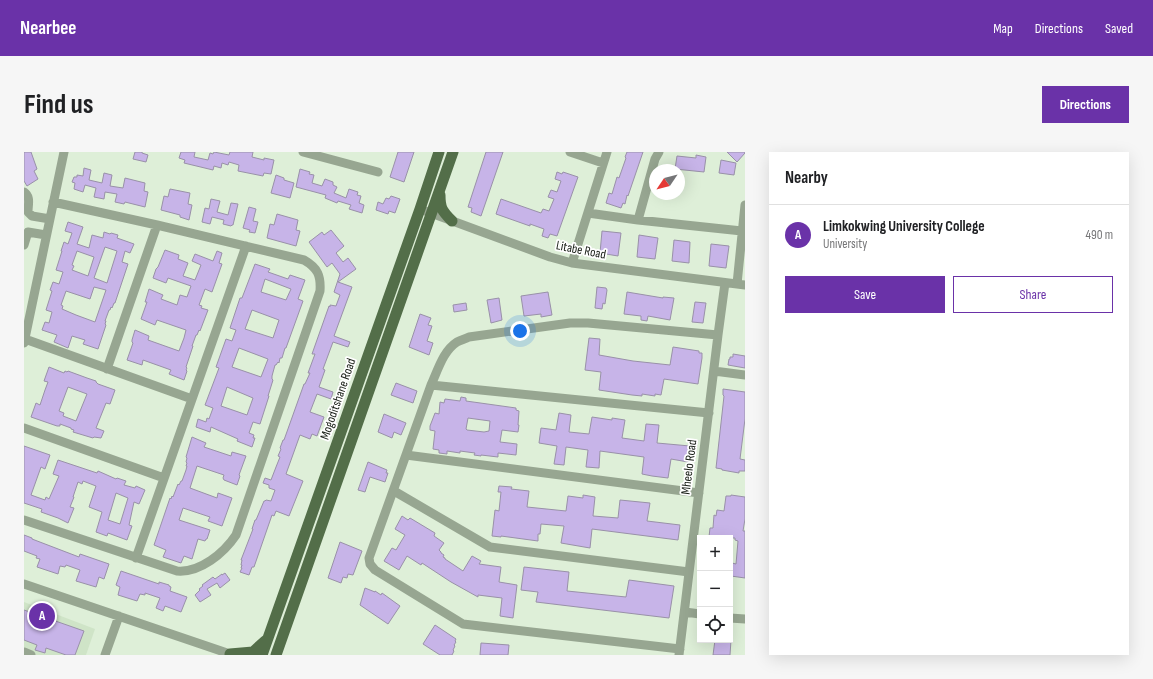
<!DOCTYPE html>
<html lang="en">
<head>
<meta charset="utf-8">
<style>
  :root { --surface:#fff; --page:#f6f6f6; --text:#202124; --muted:#757577; --line:#e0e0e0; --accent:#6a32a8 }
  body { margin:0; font-family:"Sofia Sans Condensed",sans-serif; background:var(--page); color:var(--text) }
  .controls { position:absolute; right:12px; bottom:12px; display:grid; overflow:hidden; border-radius:0px; box-shadow:0 4px 16px #0002 }
  .controls button { width:36px; height:36px; display:grid; place-items:center; padding:0; border:0; border-bottom:1px solid var(--line); background:var(--surface); color:var(--text); font:20px sans-serif }
  .compass { position:absolute; left:625px; top:12px; width:36px; height:36px; border-radius:50%; background:var(--surface); box-shadow:0 4px 16px #0002; rotate:235deg }
  .you { position:absolute; left:496px; top:179px; width:14px; height:14px; margin:-10px; border:3px solid #fff; border-radius:50%; background:#1a73e8; box-shadow:0 0 0 6px #1a73e833 }
  .badge { display:grid; place-items:center; width:26px; height:26px; border-radius:50%; background:var(--accent); color:#fff; font-size:13px; font-weight:700 }
  .pin { position:absolute; translate:-50% -50%; border:2px solid #fff; box-shadow:0 1px 4px #0006 }
  .list { margin:0; padding:0; list-style:none }
  h2 { display:flex; justify-content:space-between; align-items:center; height:52px; margin:0; padding:0 16px; font-size:17px }
  h2 small { font-size:13px; font-weight:400; color:var(--muted) }
  .list li { display:grid; grid-template-columns:26px 1fr auto; gap:12px; align-items:center; box-sizing:border-box; height:60px; padding:0 16px; border-top:1px solid var(--line) }
  .list b { display:block; font-size:15px; white-space:nowrap }
  .list p { margin:0; font-size:13px; white-space:nowrap; color:var(--muted) }
  .list em { font-size:13px; font-style:normal; color:var(--muted) }
  .actions { display:flex; gap:8px; padding:12px 16px }
  .actions a { flex:1; padding:9px 0; border:1px solid var(--accent); border-radius:0px; text-align:center; font-size:14px; color:var(--accent) }
  .actions .main { background:var(--accent); color:#fff }
  .icon { flex:none; width:22px; height:22px; fill:none; stroke:currentColor; stroke-width:2; stroke-linecap:round; stroke-linejoin:round }
  .map { position:relative; flex:none; width:721px; height:503px; overflow:hidden; border-radius:0px }
  header { display:flex; align-items:center; gap:24px; box-sizing:border-box; height:56px; padding:0 20px; background:var(--accent); color:#fff }
  header strong { font-size:19px }
  nav { display:flex; gap:22px; margin-inline-start:auto; font-size:14px }
  .intro { display:flex; align-items:center; justify-content:space-between; box-sizing:border-box; height:96px; padding:0 24px }
  h1 { margin:0; font-size:28px }
  .button { padding:10px 18px; border-radius:0px; background:var(--accent); color:#fff; font-size:14px; font-weight:700 }
  main { display:flex; gap:24px; padding:0 24px }
  aside { flex:1; background:var(--surface); border-radius:0px; box-shadow:0 4px 16px #0002 }
  .map>svg:first-child { display:block }
</style>
</head>
<body>
<header>
<strong>Nearbee</strong>
<nav><a>Map</a><a>Directions</a><a>Saved</a></nav>
</header>
<div class="intro"><h1>Find us</h1><a class="button">Directions</a></div>
<main>
<div class="map">
<svg width="721" height="503" viewBox="0 0 721 503">
  <rect width="100%" height="100%" fill="#deefd8"/>
  <path fill="#cfe4c7" d="M0 450 71 477 62 503H0Z"/>
  <path fill="#c7b4e8" stroke="#9991a8" fill-rule="evenodd" d="M0 0H7L13 17 10 19 14 27 3 34 0 29Z
    M111 0H118V1L124 3 122 10 109 7Z
    M157 0H171L170 5 184 8 186 1 189 2 190 0 205 3 206 0H229L228 5 240 8V6L250 8 247 22 240 21 239 24 214 19 215 13 205 10 204 13 198 11 197 16 190 14 189 18 160 11 161 8 155 6Z
    M374 0H390L380 30 366 25Z
    M462 0H479L457 64 447 60 448 56 444 55Z
    M603 0H619L604 44 603 43 601 52 599 51 597 56 582 51 585 41 588 42 593 25 595 26 602 6 601 5Z
    M703 0H721V1L713 10Z
    M672 3 682 5 680 20 651 17 653 4 672 6Z
    M697 8 712 11 710 23 695 21Z
    M60 16 67 18 65 28 78 31 80 21 88 23 86 34 99 36 101 26 121 31 120 39 124 40 121 55 101 50 100 52 91 50 93 42 81 40 80 47 70 45 72 36 61 33 59 40 50 37 51 31 48 30 50 25H53V23L59 24Z
    M276 17 286 20 285 22 290 23 288 31 298 34 301 27 309 30V33L313 35 310 41 322 46 325 37 334 40 333 43 337 44 335 51 340 53 338 61 325 57 327 53 314 49 313 51 301 46 302 43 272 35Z
    M533 20 538 22 539 20 554 25 533 84 526 82 524 86 518 84 520 77 506 72V74L472 62 477 47 517 61 519 57 525 59 530 47 524 45 527 38 533 40 537 29 531 27Z
    M252 23 260 26V28L270 31 266 46 247 41Z
    M146 37 166 41 164 52 168 53 165 68 156 65V63L137 58 140 44 144 45Z
    M367 44 376 47 371 61 365 59 364 62 352 58 354 50 359 52 362 46 365 47Z
    M187 47 196 49 193 60 204 63 207 51 214 52 209 73H208L207 74 199 72 200 68 188 65 186 72 178 70 181 56 185 57Z
    M225 55 232 57 229 69 234 70 231 81 225 80 226 78 219 76Z
    M253 62 274 68 272 78 276 79 272 94 243 86 246 72 250 73Z
    M44 70 59 75 53 92 65 96 68 83 79 86 80 80 86 82 87 81 94 83 93 86 110 92 106 101 101 99 98 110 104 112 91 151H90L88 156 87 155 86 158H85L81 169H82L81 172 82 173 74 197 59 192 61 188 48 184 44 196 30 190 33 183 18 178 21 170 25 171 28 160 22 158 28 139 26 138 29 130 35 132 39 120 32 118 38 99H37L40 90 44 92 48 81 41 79ZM81 95 93 99 83 131 70 126ZM53 99 70 105 64 124 48 118 50 114 48 113ZM70 135 82 138 71 170 52 163 38 157 39 154 37 153 42 139 66 147Z
    M307 78 320 94 312 101 319 110 324 106 332 117 314 130 328 135 310 184 326 190 324 195 309 190 299 217 301 218 295 235 309 240 307 247 293 242 286 260 300 265 293 284 288 282 286 287 276 283 262 322 279 329 265 364 252 359 250 364 248 363 230 415H228L225 423 216 420 218 416H217L218 413H217L218 408H217L229 377H228L231 368H232L240 349H241L242 348 247 349 251 338 245 336V333L239 331 241 326 247 328 252 315 256 305 254 304 257 297 256 296 259 288H260L280 232H281L286 221H284L291 202H288L305 154 306 155V153L312 154 316 143 310 140 316 122 308 111 303 115 285 90 298 80 300 83Z
    M578 79 597 81 594 104 576 101Z
    M615 83 634 86 631 107 613 105Z
    M650 88 666 90 665 111 648 109Z
    M687 92 705 94 702 116 685 114Z
    M141 98 155 103 154 107 164 111 159 124 171 128 177 113 168 109 171 102 189 109 193 99 198 101 195 111 198 112 188 140 181 137 175 153 178 154 177 156 184 158 176 179 175 178 173 183H172L168 194H169L162 215 163 216 162 218 163 219 160 228 145 222 147 218 119 208 118 213 103 208 109 191 108 190V188L111 178 125 184 124 188 155 199 160 186 162 178 133 168 131 173 117 167 123 150H121L122 147 125 137 139 143 137 147 153 153 156 143 163 145 167 134 144 126 142 131 129 126 132 117 134 115Z
    M231 112 246 117 244 120 264 127 266 123 281 128 274 147 279 149 262 196H261L258 206H256L255 211 254 210 252 213H251L248 224V227L249 228 244 244H245L236 272 229 270 225 281 230 283 229 286H231L228 295 213 289 214 287 187 275 186 280 172 275 174 267 182 270 183 266 185 267 189 256 181 253 195 216 192 215 202 187 208 189 212 178 206 176 216 146H218ZM241 127 267 137 262 148 237 140ZM228 158 255 168 249 186 221 177ZM215 196 244 207 237 225 208 215ZM203 235 229 246 223 263 197 254Z
    M573 135 582 136 583 138 581 152 579 151 578 157 571 156Z
    M524 140 528 163 517 165V162L500 164 497 144Z
    M603 140 639 146V145L650 146 646 168 624 164 623 169 617 168V164L600 162Z
    M475 146 478 168 467 171 463 148Z
    M671 150 682 151 679 171 668 170Z
    M442 151 443 158 430 160 429 153Z
    M396 162 407 166 404 173 408 174 403 189 409 191 405 203 385 195Z
    M565 186 576 187 575 203 609 209 646 213 649 195 675 199V201H678V206L674 232 640 227 637 243 631 242V244L618 242V244L608 243 575 238 577 220 561 218Z
    M709 202 721 204V216L704 213 705 207H706V205H709Z
    M25 215 40 221 41 219 43 220 44 219 63 226 72 229V230L74 232 91 238 86 252 82 251 72 276 80 279 77 286 70 285 69 286 49 280 50 278 47 277V276L36 272V274H33L7 265 12 251 16 253 21 238 24 230 20 229ZM44 235 63 242 52 269 39 264 40 261 35 259Z
    M372 231 393 239 389 251 367 243Z
    M699 237 721 240V267L716 307 721 308V319H715V321L698 318V317L692 316 700 244 699 243Z
    M437 245 442 246V249L492 256V258L495 259 494 273H495L494 280 478 278 476 290 493 292 492 303 474 301V305L457 303V304L450 303 451 301 436 299V301L423 299V302L415 301V298L409 297 411 279 406 278V274L411 261 415 262 416 250 420 251 421 247 436 249ZM444 266 466 269 465 279 460 280 443 278 442 277Z
    M535 261 547 263 545 280 565 282 568 265 588 268V266L601 268 598 286 620 289 622 272 635 273 633 291 666 294 664 310 647 307 644 326 628 324 618 322 620 305 576 299 575 316 562 315 564 298 542 295 540 313 530 312 533 294 515 291 517 276 532 278Z
    M360 262 382 271 377 283 370 280 368 286 354 280Z
    M168 285 182 291 180 295 207 304 208 300 222 304 215 323 216 324 213 333 200 328 199 326 200 323 173 314 166 336 193 346 194 341 208 346 198 374 184 369 186 365 159 356 155 368 186 378 183 387H182L181 389 174 387 168 407 160 404 157 411 139 405 142 398 130 393 146 346 147 347 148 344 149 345 154 332 155 333 157 329H158L162 318 163 314H162L163 311 162 310 163 306 162 305Z
    M0 294 26 303 21 317 17 315 7 343 21 348 22 345 25 347 35 324 29 322 34 308 73 321 74 319 92 327 93 326 102 329 100 333 111 336 112 334 121 338 115 352 110 350 105 373 108 374 103 388 84 381 83 384 72 380 78 360 65 355 72 334 59 329 58 332 54 330 49 345H50L46 355 50 356 44 371 34 366 17 360 18 357 0 351ZM92 341 104 346 96 372 84 368Z
    M344 310 363 318 362 321H364L361 330 346 325 341 340 334 338Z
    M475 334 488 335 487 337 505 339 503 355 542 359 544 344 559 346V343L571 345 569 364 594 366 596 348 626 351 623 369 656 373 654 388 568 377 566 396 537 391 540 374 517 372 516 382H514V389L477 384V385L468 384 471 358 475 359 477 340H474Z
    M707 343 721 345V367L719 379H721V426L707 424 708 411 712 412 714 389 711 388V386H695L685 385 686 376H689L690 363 692 364 693 358 700 359 702 344H707Z
    M378 364 384 368 386 366 411 381 410 384 420 391 415 398 417 400V401L420 403 419 405 421 406V407L439 419 448 404 457 409 455 412 477 415 475 430 493 433 489 466 476 464 478 446 454 443V445L427 430 398 411 397 413 383 404 375 418 360 409 368 396 372 398 381 383 371 377Z
    M0 383 8 386V387L55 405 56 402 85 412 80 427 75 425 72 435 52 429 56 418 42 413 41 415 36 414 34 422 13 415 16 407 12 406 13 404 0 399Z
    M316 390 338 399 329 423 324 422 323 426 319 425 317 431 304 426Z
    M500 415 545 420 543 439 602 445 605 428 650 434 645 466 512 450 514 440 497 438Z
    M97 419 135 432V430L145 433V434L147 435 146 439 163 445 157 460 141 454 139 459 132 456 136 446 121 441V443L116 442 113 449 94 443 96 435 92 433Z
    M201 421 206 428 196 436 193 431 183 437 187 443 176 450 171 443 176 438 175 437 179 434 178 433 189 425 191 427 198 422V423Z
    M341 436 351 440V439L357 443 358 441 376 454 364 472 336 453Z
    M0 458 60 479 51 503H42L22 496 21 501 11 498 13 493 0 488Z
    M411 473 432 487 431 489 432 490 430 493 431 494 429 498 430 499 428 503H416L399 492Z
    M691 488H707L706 503H689Z
    M457 491 485 493 484 503H456Z"/>
  <g fill="none" stroke-linecap="round" stroke-linejoin="round">
    <path stroke="#97a691" stroke-width="9" d="M279 0 354 20
      M546 0 579 11
      M0 40C7 45 4 52 4 60L8 64 26 67
      M396 57 526 105 548 111 721 133
      M564 61 614 68 718 79
      M614 68 631 7 635 0
      M0 93 4 80 22 83
      M548 111 583 0
      M713 132 721 53
      M1 187 168 247
      M0 191 40 0
      M83 217 133 73
      M690 219 721 223
      M407 233 685 261
      M0 276 140 326
      M382 303 675 341
      M370 339 466 395 665 420
      M0 368 153 419C176 421 200 401 212 383L296 139C297 124 294 116 280 108L133 73 29 50
      M112 406 222 94
      M0 432 209 503
      M661 460 676 462
      M706 466 721 467
      M656 497 439 472 351 418 346 412 345 406 407 233C414 218 419 199 433 190 437 188 441 187 445 185L546 171H564L694 183
      M0 500 7 503
      M81 503 95 464
      M655 503 694 183 701 131"/>
    <path stroke="#536e49" stroke-width="11" d="M416 43C416 56 418 59 428 69
      M206 502 229 500 241 489
      M238 503 396 57 415 0
      M252 503 429 0"/>
  </g>
  <g text-anchor="middle" dominant-baseline="central" stroke-width="3.5" stroke-linejoin="round" paint-order="stroke">
    <g font-size="13" fill="#161c14" stroke="#fff">
      <text transform="translate(557 98) rotate(11)">Litabe Road</text>
      <text transform="translate(314 247) rotate(-71)">Mogoditshane Road</text>
      <text transform="translate(665 315) rotate(-83)">Mheelo Road</text>
    </g>
  </g>
</svg>
<div class="controls">
<button>+</button>
<button>−</button>
<button><svg class="icon" aria-label="locate" viewBox="0 0 24 24"><circle cx="12" cy="12" r="6"/><path d="M12 2v4M12 18v4M2 12h4M18 12h4"/></svg></button>
</div>
<svg class="compass" viewBox="-18 -18 36 36"><path d="M0-13l5 13h-10z" fill="#e53935"/><path d="M0 13l5-13h-10z" fill="#757577"/></svg>
<div class="you"></div>
<div class="pin badge" style="left:18px;top:464px">A</div>
</div>
<aside>
<h2>Nearby<small></small></h2>
<ul class="list">
<li><span class="badge">A</span><div><b>Limkokwing University College</b><p>University</p></div><em>490 m</em></li>
</ul>
<div class="actions"><a class="main">Save</a><a>Share</a></div>
</aside>
</main>
</body>
</html>
